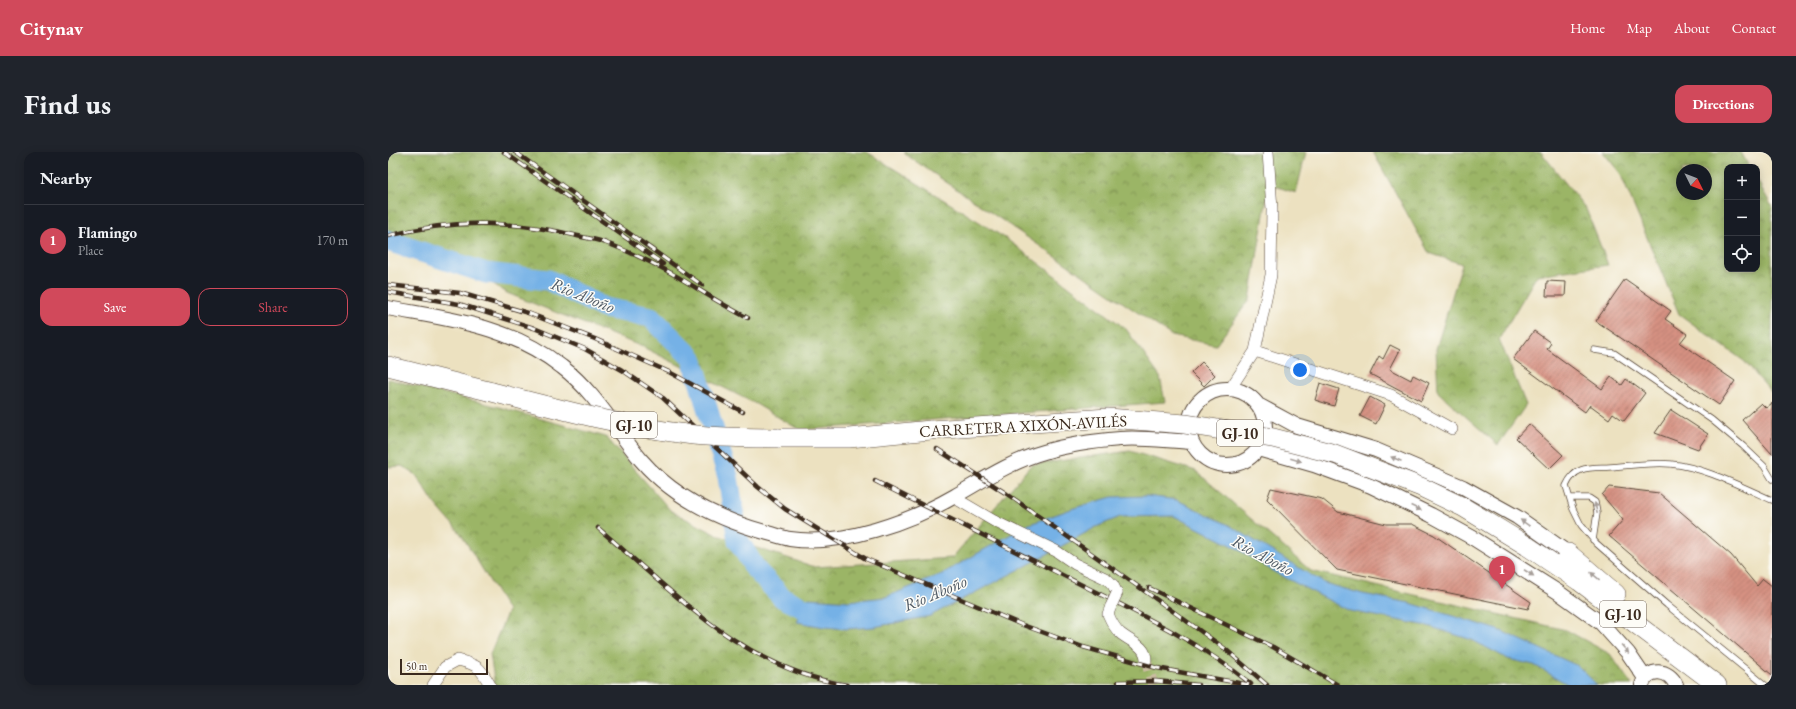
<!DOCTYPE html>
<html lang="en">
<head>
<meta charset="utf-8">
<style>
  :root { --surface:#171b24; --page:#20242c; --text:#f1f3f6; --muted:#9ea1a6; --line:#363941; --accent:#d1495b }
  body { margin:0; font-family:"EB Garamond",serif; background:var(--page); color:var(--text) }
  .controls { position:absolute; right:12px; top:12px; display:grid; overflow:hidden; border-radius:8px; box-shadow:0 2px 10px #0003 }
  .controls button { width:36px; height:36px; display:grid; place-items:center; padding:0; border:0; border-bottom:1px solid var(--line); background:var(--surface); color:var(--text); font:20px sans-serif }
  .compass { position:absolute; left:1288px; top:12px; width:36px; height:36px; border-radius:50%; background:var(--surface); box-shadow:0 2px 10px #0003; rotate:132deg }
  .scale { position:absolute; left:12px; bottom:10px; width:88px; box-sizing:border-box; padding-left:4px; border:2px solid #3b2a1e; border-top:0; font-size:11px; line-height:14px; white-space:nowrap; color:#3b2a1e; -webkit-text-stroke:3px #fdfcf7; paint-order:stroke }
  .you { position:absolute; left:912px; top:218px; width:14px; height:14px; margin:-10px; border:3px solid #fff; border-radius:50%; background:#1a73e8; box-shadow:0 0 0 6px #1a73e833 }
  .badge { display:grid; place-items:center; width:26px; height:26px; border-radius:50%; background:var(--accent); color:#fff; font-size:13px; font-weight:700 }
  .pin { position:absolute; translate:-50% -33px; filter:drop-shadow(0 1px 2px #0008) }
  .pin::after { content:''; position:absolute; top:21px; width:14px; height:12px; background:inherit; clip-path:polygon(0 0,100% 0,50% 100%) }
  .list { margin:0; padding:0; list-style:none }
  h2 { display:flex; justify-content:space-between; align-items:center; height:52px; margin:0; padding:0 16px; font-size:17px }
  h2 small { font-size:13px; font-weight:400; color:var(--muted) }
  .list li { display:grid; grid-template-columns:26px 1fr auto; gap:12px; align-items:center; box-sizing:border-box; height:72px; padding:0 16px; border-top:1px solid var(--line) }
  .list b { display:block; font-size:15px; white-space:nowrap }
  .list p { margin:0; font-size:13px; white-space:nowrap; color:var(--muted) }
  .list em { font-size:13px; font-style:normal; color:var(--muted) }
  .actions { display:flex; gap:8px; padding:12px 16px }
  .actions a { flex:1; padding:9px 0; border:1px solid var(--accent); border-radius:12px; text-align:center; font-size:14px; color:var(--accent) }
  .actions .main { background:var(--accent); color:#fff }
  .icon { flex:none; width:22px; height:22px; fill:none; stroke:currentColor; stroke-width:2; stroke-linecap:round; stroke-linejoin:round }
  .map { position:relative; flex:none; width:1384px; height:533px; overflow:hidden; border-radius:12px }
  header { display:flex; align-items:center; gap:24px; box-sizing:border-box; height:56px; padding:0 20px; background:var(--accent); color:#fff }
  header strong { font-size:19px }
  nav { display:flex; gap:22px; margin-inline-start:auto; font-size:14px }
  .intro { display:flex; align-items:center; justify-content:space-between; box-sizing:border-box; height:96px; padding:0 24px }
  h1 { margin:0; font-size:28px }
  .button { padding:10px 18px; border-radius:12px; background:var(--accent); color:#fff; font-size:14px; font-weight:700 }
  main { display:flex; gap:24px; padding:0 24px }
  aside { flex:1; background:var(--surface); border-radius:12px; box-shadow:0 2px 10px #0003 }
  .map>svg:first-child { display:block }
</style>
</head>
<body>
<header>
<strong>Citynav</strong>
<nav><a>Home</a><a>Map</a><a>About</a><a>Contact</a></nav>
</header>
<div class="intro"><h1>Find us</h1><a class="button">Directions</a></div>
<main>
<aside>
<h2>Nearby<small></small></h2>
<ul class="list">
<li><span class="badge">1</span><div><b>Flamingo</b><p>Place</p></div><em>170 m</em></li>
</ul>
<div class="actions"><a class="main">Save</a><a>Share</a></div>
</aside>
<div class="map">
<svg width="1384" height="533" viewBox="0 0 1384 533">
  <defs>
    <pattern id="forest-crowns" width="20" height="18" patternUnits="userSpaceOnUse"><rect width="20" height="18" fill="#9bb566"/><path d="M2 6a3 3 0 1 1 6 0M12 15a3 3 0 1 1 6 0" fill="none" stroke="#809353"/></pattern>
    <pattern id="building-hatch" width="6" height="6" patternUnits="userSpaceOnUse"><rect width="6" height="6" fill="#d69182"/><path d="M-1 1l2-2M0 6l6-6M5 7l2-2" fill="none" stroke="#af776a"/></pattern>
  </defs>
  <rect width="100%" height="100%" fill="#fdfcf7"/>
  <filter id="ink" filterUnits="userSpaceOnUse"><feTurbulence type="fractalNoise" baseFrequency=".025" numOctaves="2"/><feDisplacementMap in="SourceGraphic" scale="8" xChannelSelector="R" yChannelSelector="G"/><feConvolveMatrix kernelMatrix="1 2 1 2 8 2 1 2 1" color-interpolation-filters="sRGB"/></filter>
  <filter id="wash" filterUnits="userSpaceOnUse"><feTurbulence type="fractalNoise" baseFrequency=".012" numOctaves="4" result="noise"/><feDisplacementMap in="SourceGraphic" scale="16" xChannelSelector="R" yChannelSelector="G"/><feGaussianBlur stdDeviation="0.9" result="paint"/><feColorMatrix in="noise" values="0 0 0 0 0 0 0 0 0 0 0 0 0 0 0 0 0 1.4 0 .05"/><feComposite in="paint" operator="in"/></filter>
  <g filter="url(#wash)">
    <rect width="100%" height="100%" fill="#ece1c0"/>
    <path fill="url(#forest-crowns)" stroke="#6b7042" fill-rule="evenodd" d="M0 0H479L617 86 738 177 772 225 777 250 412 278 368 252 255 195 119 141 56 99 0 91Z
      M517 0H918L908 41 881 32 862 147 828 193 784 184 517 2Z
      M985 0H1153L1198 57 1220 113 1149 123 1111 187 1138 253 1110 293 1050 240 1048 197 1074 112 1041 101Z
      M1215 0H1353L1361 15H1339V117H1369V28L1384 55V241L1356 209 1291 162 1232 21ZM1294 18H1318V42H1294Z
      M0 227 107 254 218 285 283 359 329 383 427 415 564 406 643 313 742 299 808 319 923 419 1178 478 1222 502 1244 533H107L102 502 120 459 73 382 47 352 28 323 14 314 0 315Z"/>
    <path fill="#74b1e6" stroke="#586e82" d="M759 344 789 348 841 373 936 431 975 442 1022 451 1111 478 1190 514 1209 533H1181L1146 513 1120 507 1084 488 1040 474 962 459 886 420 845 394 786 364 732 365 708 375 636 415 542 464 486 475 458 477 436 475 409 470 421 446 461 449 498 445 552 423 639 373 686 356 724 345Z"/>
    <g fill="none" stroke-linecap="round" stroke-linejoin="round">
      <path stroke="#74b1e6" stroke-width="21" d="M0 89 98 121 160 128 216 156 263 165 304 206 340 325 350 388 368 418 395 446 424 460 443 462"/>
    </g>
    <g id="blocks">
      <path fill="url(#building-hatch)" d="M1237 127 1283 159 1277 167 1299 182 1292 191 1347 229 1331 253 1208 169Z
        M1159 129 1178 130 1177 144H1158Z
        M1146 179 1163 191 1159 197 1214 237 1223 225 1234 233 1238 227 1257 241 1236 269 1225 261 1221 267 1202 253 1197 260 1125 207Z
        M1002 193 1012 198 1002 217 1023 228 1025 223 1041 231 1033 249 982 222 991 204 995 207Z
        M814 210 827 223 816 234 803 221Z
        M932 231 951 237 946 254 927 248Z
        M982 245 997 253 988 272 972 264Z
        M1373 251 1378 256 1384 251V302L1354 268Z
        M1283 258 1320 282 1310 297 1267 281Z
        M1141 272 1175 303 1161 317 1128 286Z
        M1221 335 1271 341 1343 403 1369 434 1375 427 1384 434V523L1221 384 1235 368 1214 343Z
        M883 336 934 347 950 360 998 372H1024L1046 383 1143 450 1140 457 949 418 879 347Z"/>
    </g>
  </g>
  <g filter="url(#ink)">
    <use href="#blocks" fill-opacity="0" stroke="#564536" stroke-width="1"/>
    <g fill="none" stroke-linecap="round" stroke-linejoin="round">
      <path stroke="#c9bca0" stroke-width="11" stroke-dasharray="11 5.5" stroke-linecap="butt" d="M758 508 765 533"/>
      <g stroke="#564536" stroke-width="7">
        <path id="service" d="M1206 198 1226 201 1324 268 1355 294 1376 314 1384 327
          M1182 346H1201L1207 350 1209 361 1205 388
          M1377 533 1279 453 1208 391 1193 373 1185 357 1178 334C1187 313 1202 316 1222 315 1242 314 1263 310 1283 312 1316 315 1354 335 1384 348"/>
      </g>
      <g stroke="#564536" stroke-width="12">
        <path id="minor" d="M867 199 1003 243 1064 277
          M842 237 867 199 883 123 884 57 880 0
          M565 345 606 369 668 399 687 412 719 427 725 433 729 441
          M723 454 720 462C723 469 726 476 732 481 742 490 758 493 758 508
          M45 533 57 515 70 508C90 513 92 515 102 533"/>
      </g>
      <g stroke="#564536" stroke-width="16">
        <path id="tertiary" d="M0 156C63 168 121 173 174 215 206 239 227 277 253 308 286 346 332 368 380 381 388 383 395 386 402 387 452 395 524 369 567 344 595 328 624 309 656 300 679 293 707 289 732 287 755 285 780 289 804 290
          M801 275a38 38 0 1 1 76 0a38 38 0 1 1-76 0Z
          M872 254 909 274 988 298 1075 335 1129 365 1180 401
          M870 297 926 313 983 334 1043 363 1085 386 1170 440 1213 471 1240 501 1257 526
          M1254 533C1260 515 1281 517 1288 533"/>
      </g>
      <g stroke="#564536" stroke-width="20">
        <path id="trunk" d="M0 214 104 240
          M390 286H461L543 278
          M1139 394 1191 429 1329 533
          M1180 401 1228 442"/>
      </g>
      <use href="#service" stroke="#fff" stroke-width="5.5"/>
      <use href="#minor" stroke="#fff" stroke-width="11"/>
      <use href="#tertiary" stroke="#fff" stroke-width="14"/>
      <use href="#trunk" stroke="#fff" stroke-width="19"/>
      <g stroke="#3b2a1e" stroke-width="4.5">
        <path id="rail" d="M116 0 275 112
          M127 0 314 133
          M0 84C62 67 123 68 186 83 196 86 208 87 218 91 235 97 252 105 268 113 300 129 328 150 360 166
          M0 133 72 141 140 161 207 187 281 220 355 260
          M0 140 71 152 146 176 197 197 234 218 275 246 370 335 397 357 478 407 632 472 695 495 769 516 862 533
          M549 297 619 342 765 445 836 496 879 533
          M487 329C557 364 626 399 696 434 753 463 813 491 863 532
          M210 376C287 441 355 517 459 533
          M761 436 885 495 950 533
          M730 530 768 529 810 533"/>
      </g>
      <use href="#rail" stroke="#fdfcf7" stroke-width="3" stroke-dasharray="9" stroke-linecap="butt"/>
      <g stroke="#564536" stroke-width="12" stroke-linecap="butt">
        <path id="minor-bridge" d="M723 454 729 441"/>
      </g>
      <g stroke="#564536" stroke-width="20" stroke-linecap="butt">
        <path id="trunk-bridge" d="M104 240C168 256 233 274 298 282 329 286 359 286 390 286
          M543 278 720 266 797 272 885 286 947 302 1033 335 1075 355 1139 394"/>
      </g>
      <use href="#minor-bridge" stroke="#fff" stroke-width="11"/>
      <use href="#trunk-bridge" stroke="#fff" stroke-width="19"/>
    </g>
    <defs><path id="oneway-solid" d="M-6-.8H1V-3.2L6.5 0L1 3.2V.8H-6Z"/></defs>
    <g fill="#a79f9a">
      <use href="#oneway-solid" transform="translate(1008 307) rotate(-157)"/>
      <use href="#oneway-solid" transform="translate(908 308) rotate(16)"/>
      <use href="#oneway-solid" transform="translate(1028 356) rotate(25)"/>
      <use href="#oneway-solid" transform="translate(1208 356) rotate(-102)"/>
      <use href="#oneway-solid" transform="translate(1137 371) rotate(-145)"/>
      <use href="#oneway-solid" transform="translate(1141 421) rotate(33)"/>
      <use href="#oneway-solid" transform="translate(1207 424) rotate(-140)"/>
      <use href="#oneway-solid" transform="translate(1237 497) rotate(49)"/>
    </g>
  </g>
  <g text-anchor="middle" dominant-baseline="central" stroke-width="3" stroke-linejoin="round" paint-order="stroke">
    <g fill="#fdfcf7" stroke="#75695f" stroke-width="1">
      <rect x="223" y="260" width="46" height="26" rx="3"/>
      <rect x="829" y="268" width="46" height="26" rx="3"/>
      <rect x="1212" y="449" width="46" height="26" rx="3"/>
    </g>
    <g font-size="15" font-weight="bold" fill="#3b2a1e">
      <text x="246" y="273">GJ-10</text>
      <text x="852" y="281">GJ-10</text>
      <text x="1235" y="462">GJ-10</text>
    </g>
    <g font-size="16" fill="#3b2a1e" stroke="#fdfcf7">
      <text transform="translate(635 274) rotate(-3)">CARRETERA XIXÓN-AVILÉS</text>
    </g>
    <g font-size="17" font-style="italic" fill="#4f5964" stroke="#fdfcf7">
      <text transform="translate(195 143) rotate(22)">Rio Aboño</text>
      <text transform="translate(875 403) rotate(28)">Rio Aboño</text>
      <text transform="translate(547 441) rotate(-23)">Rio Aboño</text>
    </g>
  </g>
</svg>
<div class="controls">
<button>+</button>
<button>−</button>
<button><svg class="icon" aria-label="locate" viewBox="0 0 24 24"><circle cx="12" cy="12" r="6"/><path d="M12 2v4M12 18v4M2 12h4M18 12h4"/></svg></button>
</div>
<svg class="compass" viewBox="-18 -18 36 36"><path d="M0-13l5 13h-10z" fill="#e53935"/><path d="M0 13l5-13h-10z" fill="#9ea1a6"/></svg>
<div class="scale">50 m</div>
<div class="you"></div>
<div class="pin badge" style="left:1114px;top:437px">1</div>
</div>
</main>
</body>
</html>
